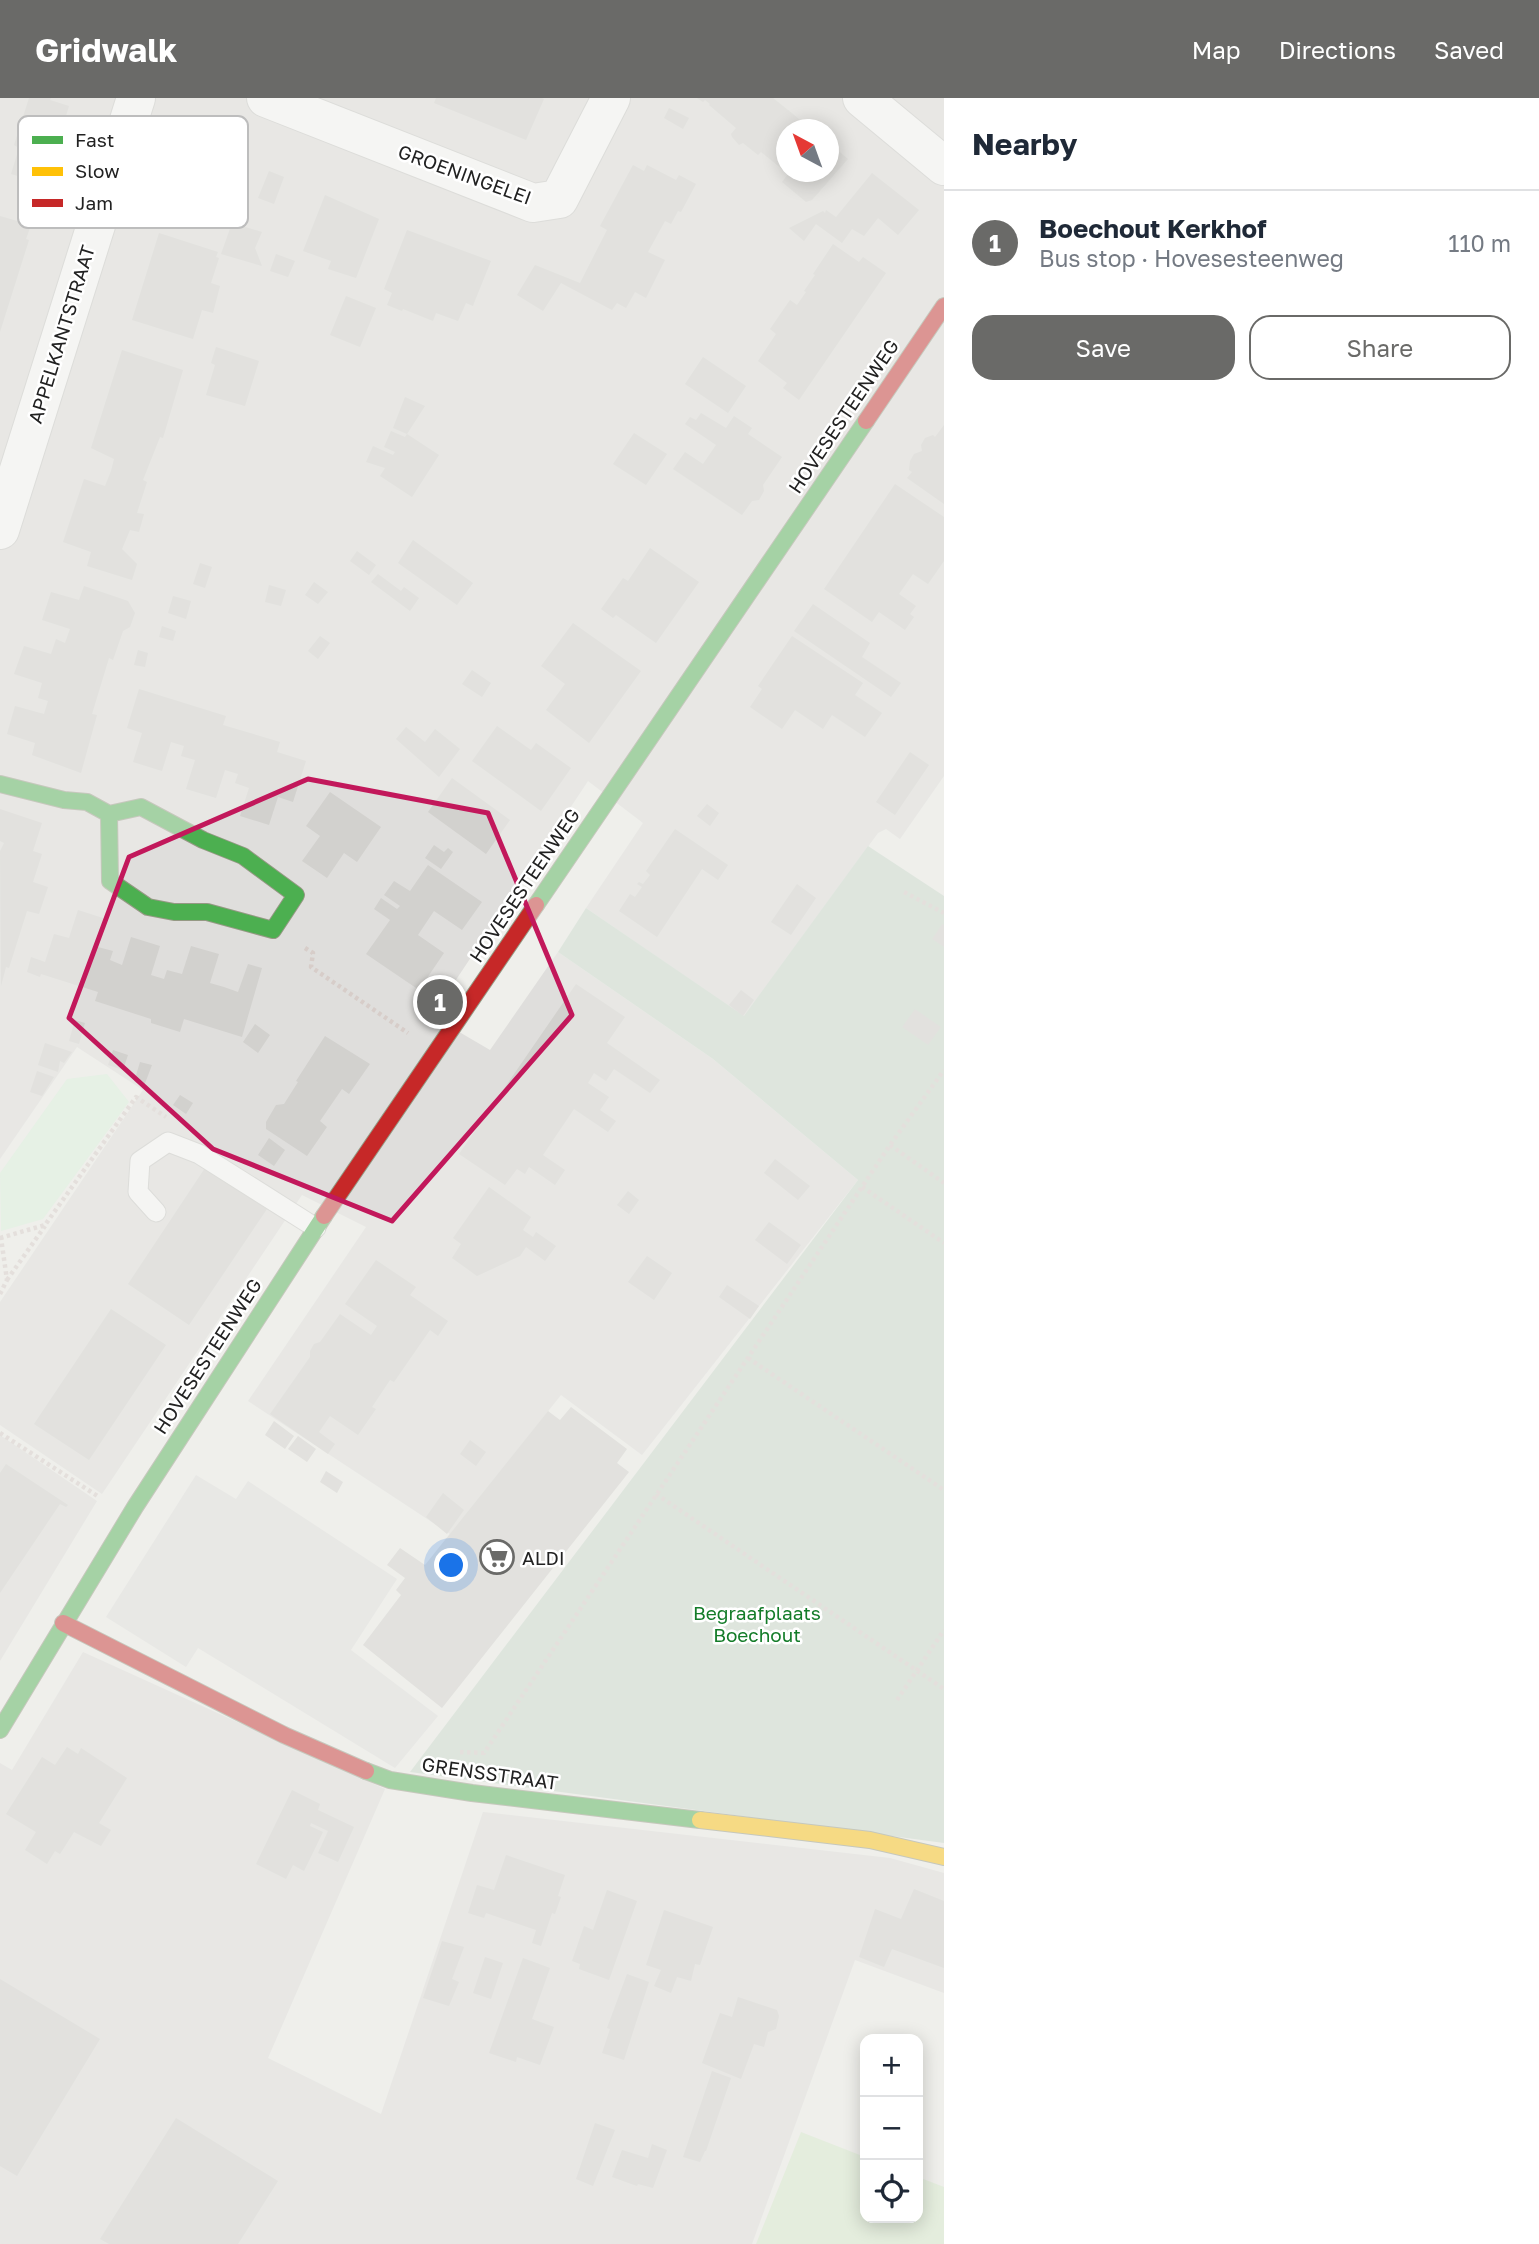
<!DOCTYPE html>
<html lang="en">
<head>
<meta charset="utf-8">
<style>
  :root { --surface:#fff; --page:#f2f2f3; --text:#1f2937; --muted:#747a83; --line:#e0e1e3; --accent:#6a6a68 }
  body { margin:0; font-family:"Golos Text",sans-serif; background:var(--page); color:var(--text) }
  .controls { position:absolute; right:21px; bottom:21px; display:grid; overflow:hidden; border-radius:14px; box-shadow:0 4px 18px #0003 }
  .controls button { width:63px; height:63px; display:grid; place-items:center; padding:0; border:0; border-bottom:2px solid var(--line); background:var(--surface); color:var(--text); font:35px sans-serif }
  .compass { position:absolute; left:776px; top:21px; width:63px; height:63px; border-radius:50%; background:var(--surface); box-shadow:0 4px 18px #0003; rotate:319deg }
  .you { position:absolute; left:452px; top:1468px; width:24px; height:24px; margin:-18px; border:5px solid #fff; border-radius:50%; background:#1a73e8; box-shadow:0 0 0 10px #1a73e833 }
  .badge { display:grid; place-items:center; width:46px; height:46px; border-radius:50%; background:var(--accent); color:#fff; font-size:23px; font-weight:700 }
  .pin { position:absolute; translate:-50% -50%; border:4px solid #fff; box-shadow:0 2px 7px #0006 }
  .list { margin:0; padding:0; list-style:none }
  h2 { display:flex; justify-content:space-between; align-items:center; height:91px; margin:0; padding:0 28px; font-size:30px }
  h2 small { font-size:23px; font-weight:400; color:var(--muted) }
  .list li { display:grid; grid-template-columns:46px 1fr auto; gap:21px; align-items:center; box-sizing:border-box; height:105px; padding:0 28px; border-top:2px solid var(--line) }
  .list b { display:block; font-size:26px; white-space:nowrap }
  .list p { margin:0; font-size:23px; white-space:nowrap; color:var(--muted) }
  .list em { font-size:23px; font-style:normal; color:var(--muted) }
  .actions { display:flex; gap:14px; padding:21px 28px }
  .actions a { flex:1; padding:16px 0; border:2px solid var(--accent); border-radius:21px; text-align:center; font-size:24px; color:var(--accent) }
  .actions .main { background:var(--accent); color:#fff }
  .icon { flex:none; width:38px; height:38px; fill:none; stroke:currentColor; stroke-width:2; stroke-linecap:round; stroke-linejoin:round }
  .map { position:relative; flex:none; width:944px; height:2146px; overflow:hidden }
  header { display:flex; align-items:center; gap:42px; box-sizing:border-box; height:98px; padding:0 35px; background:var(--accent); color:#fff }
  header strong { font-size:33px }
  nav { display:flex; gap:38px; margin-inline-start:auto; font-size:24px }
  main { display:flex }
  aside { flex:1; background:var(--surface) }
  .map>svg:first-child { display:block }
</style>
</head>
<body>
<header>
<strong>Gridwalk</strong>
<nav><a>Map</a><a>Directions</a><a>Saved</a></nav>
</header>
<main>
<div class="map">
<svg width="944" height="2146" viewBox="0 0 944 2146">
  <rect width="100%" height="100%" fill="#efefeb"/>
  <path fill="#dfdedc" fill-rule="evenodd" d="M0 0H944V678L900 741 886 731 878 735 744 919 586 810 643 725 588 683 432 918 490 952 558 854 713 961 858 1082 642 1357 561 1297 450 1436 248 1303 366 1129 302 1097 102 1396 0 1327V1204L143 992 77 949 0 1061ZM786 32H828V74H786Z
    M0 1337 97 1403 0 1563Z
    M83 1554 385 1691 268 1960 381 2016 483 1714 890 1760 944 1775V1895L855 1862 752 2146H0V1665L12 1672Z"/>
  <path fill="#d8ebcd" d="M801 2034 865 2059V2120H918V2079L944 2089V2146H756Z"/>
  <path fill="#cadacd" d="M868 748 944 798V1745L410 1674 858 1082 713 961 558 854 586 810 744 918Z"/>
  <path fill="#dbf3de" d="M107 976 129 1004 43 1121 1 1133 0 1075 67 981Z"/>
  <path fill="#e0e0de" d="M196 1377 236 1401 248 1383 397 1481 351 1552 438 1618 395 1670 198 1550 186 1569 106 1519Z"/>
  <path fill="#d2d1ce" d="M29 0H51L50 2 69 8 45 86 11 76 19 50 14 47Z
    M436 0H542L544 1 526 42 434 5Z
    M697 0H773L793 16 812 32H786V74H829V45L848 61 812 102 806 104 782 84 788 76 761 54 758 57 743 45 739 47 732 39 731 36 736 30 709 7 710 6 705 2 703 4Z
    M669 10 689 20 683 31 664 20Z
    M633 67 644 73 647 67 676 82 679 77 696 86 681 114 678 113 671 126 665 123 648 154 665 162 646 200 635 194 626 210 617 205 612 212 561 185 543 213 517 197 535 167 580 185 607 132 600 128Z
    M269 73 284 79 274 106 258 100Z
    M872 75 919 112 898 137 878 120 864 138 852 131 842 145 816 126 804 143 789 130 823 113 825 115 826 112 836 119Z
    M325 97 379 121 356 180 328 171 331 163 303 153Z
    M0 118 31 127 26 141 29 142 0 234Z
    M232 125 262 134 255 150 262 168 221 156Z
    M407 132 491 163 474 205 473 208 466 205 458 223 436 215 433 223 403 211 402 213 387 207 392 195 384 191Z
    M159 135 218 154 216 159 219 160 211 185 220 188 213 215 202 212 193 241 132 222Z
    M833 146 859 164 863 159 886 175 799 302 783 290 787 285 758 263 776 236 770 231 790 202 797 207 806 194 804 193 815 177 813 176Z
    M276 156 295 163 288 179 270 173Z
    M346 198 376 210 360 249 330 237Z
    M216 249 259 263 245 308 206 297 215 267 211 265Z
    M122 252 183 272 163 340 160 339 143 382 147 384 137 415 144 416 139 434 130 432 122 451 137 466 132 482 87 468 91 454 63 444 84 381 105 388 111 373 114 361 91 350Z
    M703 259 746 288 728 315 685 286Z
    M405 299 425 308 407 336 393 330Z
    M701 315 726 330 734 318 752 330 748 336 782 359 763 387 764 393 759 402 752 403 742 417 673 371 685 354 703 366 716 347 685 326 690 319 696 322Z
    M944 327V406L907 380 912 374 909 372 910 363 914 356 922 353 921 347 925 340 933 337 935 339Z
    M391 333 405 339 407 336 439 357 412 399 380 378 385 370 366 364 373 348 393 357 395 354 384 349Z
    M634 335 667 356 646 387 613 366Z
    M895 386 944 419V463L928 486 913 476 899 496 916 508 910 516 914 519 905 532 879 514 872 524 824 491Z
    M413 442 473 485 457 507 398 465Z
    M650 450 699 484 656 545 616 517 613 520 601 511 623 480 628 483Z
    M357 453 376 467 369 477 350 463Z
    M200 465 212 469 205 490 193 486Z
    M378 476 401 493 404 489 419 500 410 513 371 484Z
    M314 484 328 494 318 506 305 497Z
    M269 487 286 492 281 508 265 504Z
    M84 488 128 503 135 515 130 529 123 533 113 562 109 560 92 616 97 617 81 675 32 657 35 645 7 636 15 608 44 616 48 603 38 600 42 585 14 576 24 548 51 556 56 541 65 545 70 531 42 522 51 494 79 502Z
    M173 498 191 503 186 521 168 515Z
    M813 506 870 545 862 559 901 585 891 599 794 533Z
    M573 525 641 573 589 645 546 612 565 586 541 568Z
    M162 528 176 533 173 543 159 539Z
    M320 538 330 545 318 561 308 553Z
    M792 538 863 585 855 597 882 615 865 639 832 617 823 631 795 612 782 631 750 609 762 591 758 588Z
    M138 552 148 555 145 569 134 567Z
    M472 572 491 585 482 599 462 586Z
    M139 591 226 618 223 627 280 644 277 654 306 663 293 704 278 699 269 727 240 718 249 690 235 685 238 676 225 672 216 700 186 691 195 662 181 658 184 648 171 644 162 673 133 664 142 635 127 630Z
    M497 628 531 652 536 645 571 670 541 713 472 663Z
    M406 629 425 644 435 631 460 651 439 679 396 641Z
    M910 654 929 667 895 717 876 704Z
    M452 680 510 722 486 756 428 714Z
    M330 694 381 729 357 764 344 755 327 780 302 763 320 738 306 728Z
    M707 706 719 715 710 728 697 718Z
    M0 711 42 725 33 753 42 756 33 784 48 789 39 816 27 813 9 870 6 869 1 888 0 753 4 745 0 743Z
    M675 731 728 767 718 782 702 771 657 839 619 813 630 796 635 799 642 789 637 786 639 784 643 786 650 777 646 773Z
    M434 747 444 754 448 750 453 754 441 771 425 760Z
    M428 767 482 804 462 832 434 813 418 837 444 855 419 892 366 856 390 822 374 811 381 800 397 811 400 808 384 797 394 783 410 793Z
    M797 786 816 800 791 837 771 824Z
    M78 812 106 821 98 849 113 853 110 862 122 867 131 839 160 848 151 877 164 881 167 872 182 876 191 848 219 856 210 885 224 889 238 894 248 866 262 870 242 939 184 921 180 934 151 925V921L95 903 98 894 41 876 40 879 27 874 31 859 45 864 54 836 69 840Z
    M942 826 944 827V849L932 841Z
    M576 886 625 919 607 945 660 982 650 995 614 971 606 983 594 975 588 985 609 999 600 1012 616 1023 608 1034 574 1011 543 1057 565 1072 555 1087 529 1069 525 1076 517 1071 505 1087 459 1056Z
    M741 892 754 902 743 918 729 907Z
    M915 911 941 929 928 947 902 929Z
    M75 922 85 925 79 946 69 943Z
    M255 926 270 937 258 955 243 944Z
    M325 938 370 966 349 996 342 991 320 1023 327 1029 307 1058 266 1031V1024L276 1007 284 1006 298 984 296 983Z
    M45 945 72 954 64 965 60 963 58 974 38 967Z
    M113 952 128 957 123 972 108 967Z
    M140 964 152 967 144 988 134 984Z
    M37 973 54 979 42 998 30 994Z
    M180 997 193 1005 186 1016 173 1007Z
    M269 1040 285 1052 274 1068 258 1057Z
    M775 1061 810 1088 798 1102 764 1075Z
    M205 1070 267 1111 189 1227 128 1186Z
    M489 1089 531 1119 523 1132 533 1139 536 1134 556 1148 545 1163 526 1149 520 1158 477 1178 452 1160 461 1146 453 1140Z
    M628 1093 639 1102 629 1116 617 1107Z
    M769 1124 801 1147 787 1166 755 1142Z
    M647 1158 672 1175 654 1202 628 1184Z
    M376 1162 416 1189 410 1197 448 1223 438 1238 430 1232 394 1284 390 1282 372 1309 376 1311 358 1337 330 1318 319 1334 335 1346 328 1356 270 1316 310 1259V1253L314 1246 320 1244 340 1216 371 1237 377 1228 345 1206Z
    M727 1187 759 1208 750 1221 719 1199Z
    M111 1211 166 1247 89 1362 34 1326Z
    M571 1309 627 1351 617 1365 629 1374 442 1610 363 1547 401 1497 396 1492 405 1480 387 1467 400 1450 425 1467 548 1313 560 1322Z
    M274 1323 294 1338 285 1351 265 1337Z
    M298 1338 316 1351 307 1364 288 1351Z
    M470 1342 486 1354 476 1368 460 1356Z
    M6 1366 68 1407 66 1409 60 1406 0 1495V1375Z
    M326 1373 343 1384 337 1395 320 1384Z
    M443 1395 464 1412 447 1436 426 1419Z
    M67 1649 78 1656 81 1650 127 1680 99 1725 111 1732 101 1748 74 1734 60 1756 55 1753 47 1766 25 1752 36 1734 6 1716 42 1659 55 1667Z
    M292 1692 320 1706 318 1712 354 1729 338 1764 318 1755 328 1733 311 1725 310 1728 323 1734 304 1773 293 1767 286 1781 256 1766Z
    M506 1757 565 1777 558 1798 561 1799 555 1816 552 1815 541 1848 532 1845 536 1832 486 1815 484 1820 468 1815 477 1787 494 1792Z
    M914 1791 944 1803V1870L892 1851 884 1869 859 1859 875 1811 901 1821Z
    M607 1792 637 1803 609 1882 579 1871 580 1866 572 1863 584 1828 593 1832Z
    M664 1812 713 1829 700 1867 695 1866 691 1883 677 1879 671 1895 654 1888 661 1872 646 1867Z
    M442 1843 464 1849 452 1881 459 1884 449 1908 423 1900Z
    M485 1859 503 1865 491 1901 473 1895Z
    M523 1860 550 1870 532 1921 554 1929 540 1967 517 1959 516 1964 489 1955Z
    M627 1876 649 1884 624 1962 602 1955 610 1931 607 1930Z
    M0 1881 100 1941 17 2078 0 2068Z
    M738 1899 777 1912 779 1918 776 1931 768 1934 764 1949 754 1946 741 1981 702 1965 720 1915 732 1919Z
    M712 1973 731 1980 706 2053H705L700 2064 683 2059Z
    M176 2020 278 2083 238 2146H109L100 2141Z
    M595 2025 615 2032 593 2088 576 2081Z
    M652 2046 667 2052 653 2090 638 2086 637 2088 612 2079 622 2052 648 2060Z"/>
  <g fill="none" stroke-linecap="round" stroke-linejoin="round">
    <g stroke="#c7c7c5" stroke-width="21">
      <path id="lane" d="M156 1114 138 1094 140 1063 168 1044 199 1056 316 1130"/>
    </g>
    <g stroke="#c7c7c5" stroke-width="40">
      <path id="street" d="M266 0 533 105 559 101 611 0
        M862 0 944 68
        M0 432 136 0"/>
    </g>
    <g stroke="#959984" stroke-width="18">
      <path id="fast" d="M0 686 64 702 87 704 109 716 141 709 203 742 243 758 296 797 273 832 207 814H174L148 809 110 783 109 716
        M536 807 866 323
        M0 1632 135 1409 324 1118
        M366 1673 390 1682 472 1695 700 1722"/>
    </g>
    <g stroke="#959984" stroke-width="18">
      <path id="slow" d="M700 1722 870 1742 944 1759"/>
    </g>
    <g stroke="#959984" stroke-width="18">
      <path id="jam" d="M866 323 944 208
        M324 1118 536 807
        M63 1525 284 1637 366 1673"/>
    </g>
    <path stroke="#d7cdc9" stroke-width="4.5" stroke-dasharray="3.5 3.5" stroke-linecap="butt" d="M904 794 944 815
      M305 850 313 855 311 869 408 935
      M890 1047 944 1085
      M862 1089 944 1145
      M0 1140 45 1127 136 999 166 1019
      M7 1182 45 1128
      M0 1196 7 1182 1 1140
      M748 1260 944 1392
      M0 1335 99 1399
      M656 1396 944 1591
      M897 1602 944 1532
      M460 1654 484 1655 890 1047 944 972"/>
    <use href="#lane" stroke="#fdfdfc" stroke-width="19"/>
    <use href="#street" stroke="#fdfdfc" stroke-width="38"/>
    <use href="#fast" stroke="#4caf50" stroke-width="16"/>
    <use href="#slow" stroke="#ffc107" stroke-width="16"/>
    <use href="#jam" stroke="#c62828" stroke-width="16"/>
  </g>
  <path d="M0 0H944V2146H0ZM308 681 488 715 572 917 392 1123 213 1051 69 920 129 759Z" fill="#efefeb" fill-opacity=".55" fill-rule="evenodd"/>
  <path fill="none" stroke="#c2185b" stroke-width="5" stroke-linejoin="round" d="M308 681 488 715 572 917 392 1123 213 1051 69 920 129 759Z"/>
  <defs>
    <g id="supermarket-ring" transform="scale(1.75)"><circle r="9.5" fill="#fff" stroke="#6a6a68" stroke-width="1.5"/><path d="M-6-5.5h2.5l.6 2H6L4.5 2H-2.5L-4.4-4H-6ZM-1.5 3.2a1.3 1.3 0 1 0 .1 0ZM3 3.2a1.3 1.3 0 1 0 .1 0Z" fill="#6a6a68"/></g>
  </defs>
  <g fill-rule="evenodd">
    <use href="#supermarket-ring" x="497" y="1459"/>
  </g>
  <g text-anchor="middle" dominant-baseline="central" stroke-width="5" stroke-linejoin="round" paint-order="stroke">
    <g font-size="19" fill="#222" stroke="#fff">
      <text transform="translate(465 76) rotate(20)">GROENINGELEI</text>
      <text transform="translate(61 236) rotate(-73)">APPELKANTSTRAAT</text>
      <text transform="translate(843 318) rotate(-56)">HOVESESTEENWEG</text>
      <text transform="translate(524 787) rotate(-56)">HOVESESTEENWEG</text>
      <text transform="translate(207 1258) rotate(-57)">HOVESESTEENWEG</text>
      <text transform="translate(490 1675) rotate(8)">GRENSSTRAAT</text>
    </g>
    <g font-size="19" fill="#222" stroke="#fff" text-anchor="start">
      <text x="522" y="1459">ALDI</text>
    </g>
    <g font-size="19" fill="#147c29" stroke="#fff">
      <text x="757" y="1514">Begraafplaats<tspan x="757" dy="22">Boechout</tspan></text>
    </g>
  </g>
  <rect x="18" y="18" width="230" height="112" rx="10" fill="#fff" stroke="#bdbdbd" stroke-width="2"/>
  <rect x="32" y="38" width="31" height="8" fill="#4caf50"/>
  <rect x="32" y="69" width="31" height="9" fill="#ffc107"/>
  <rect x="32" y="101" width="31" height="8" fill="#c62828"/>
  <g font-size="19" fill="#222">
    <text x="75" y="49">Fast</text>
    <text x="75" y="80">Slow</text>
    <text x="75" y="112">Jam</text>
  </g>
</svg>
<div class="controls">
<button>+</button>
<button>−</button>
<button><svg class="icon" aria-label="locate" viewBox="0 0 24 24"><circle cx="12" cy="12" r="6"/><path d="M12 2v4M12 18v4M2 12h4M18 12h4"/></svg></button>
</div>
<svg class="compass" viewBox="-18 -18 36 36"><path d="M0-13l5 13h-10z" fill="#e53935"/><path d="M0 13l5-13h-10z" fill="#747a83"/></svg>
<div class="you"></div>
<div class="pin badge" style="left:440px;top:904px">1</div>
</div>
<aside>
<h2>Nearby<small></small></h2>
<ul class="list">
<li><span class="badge">1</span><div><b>Boechout Kerkhof</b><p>Bus stop · Hovesesteenweg</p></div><em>110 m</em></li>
</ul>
<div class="actions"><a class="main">Save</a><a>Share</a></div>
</aside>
</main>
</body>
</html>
